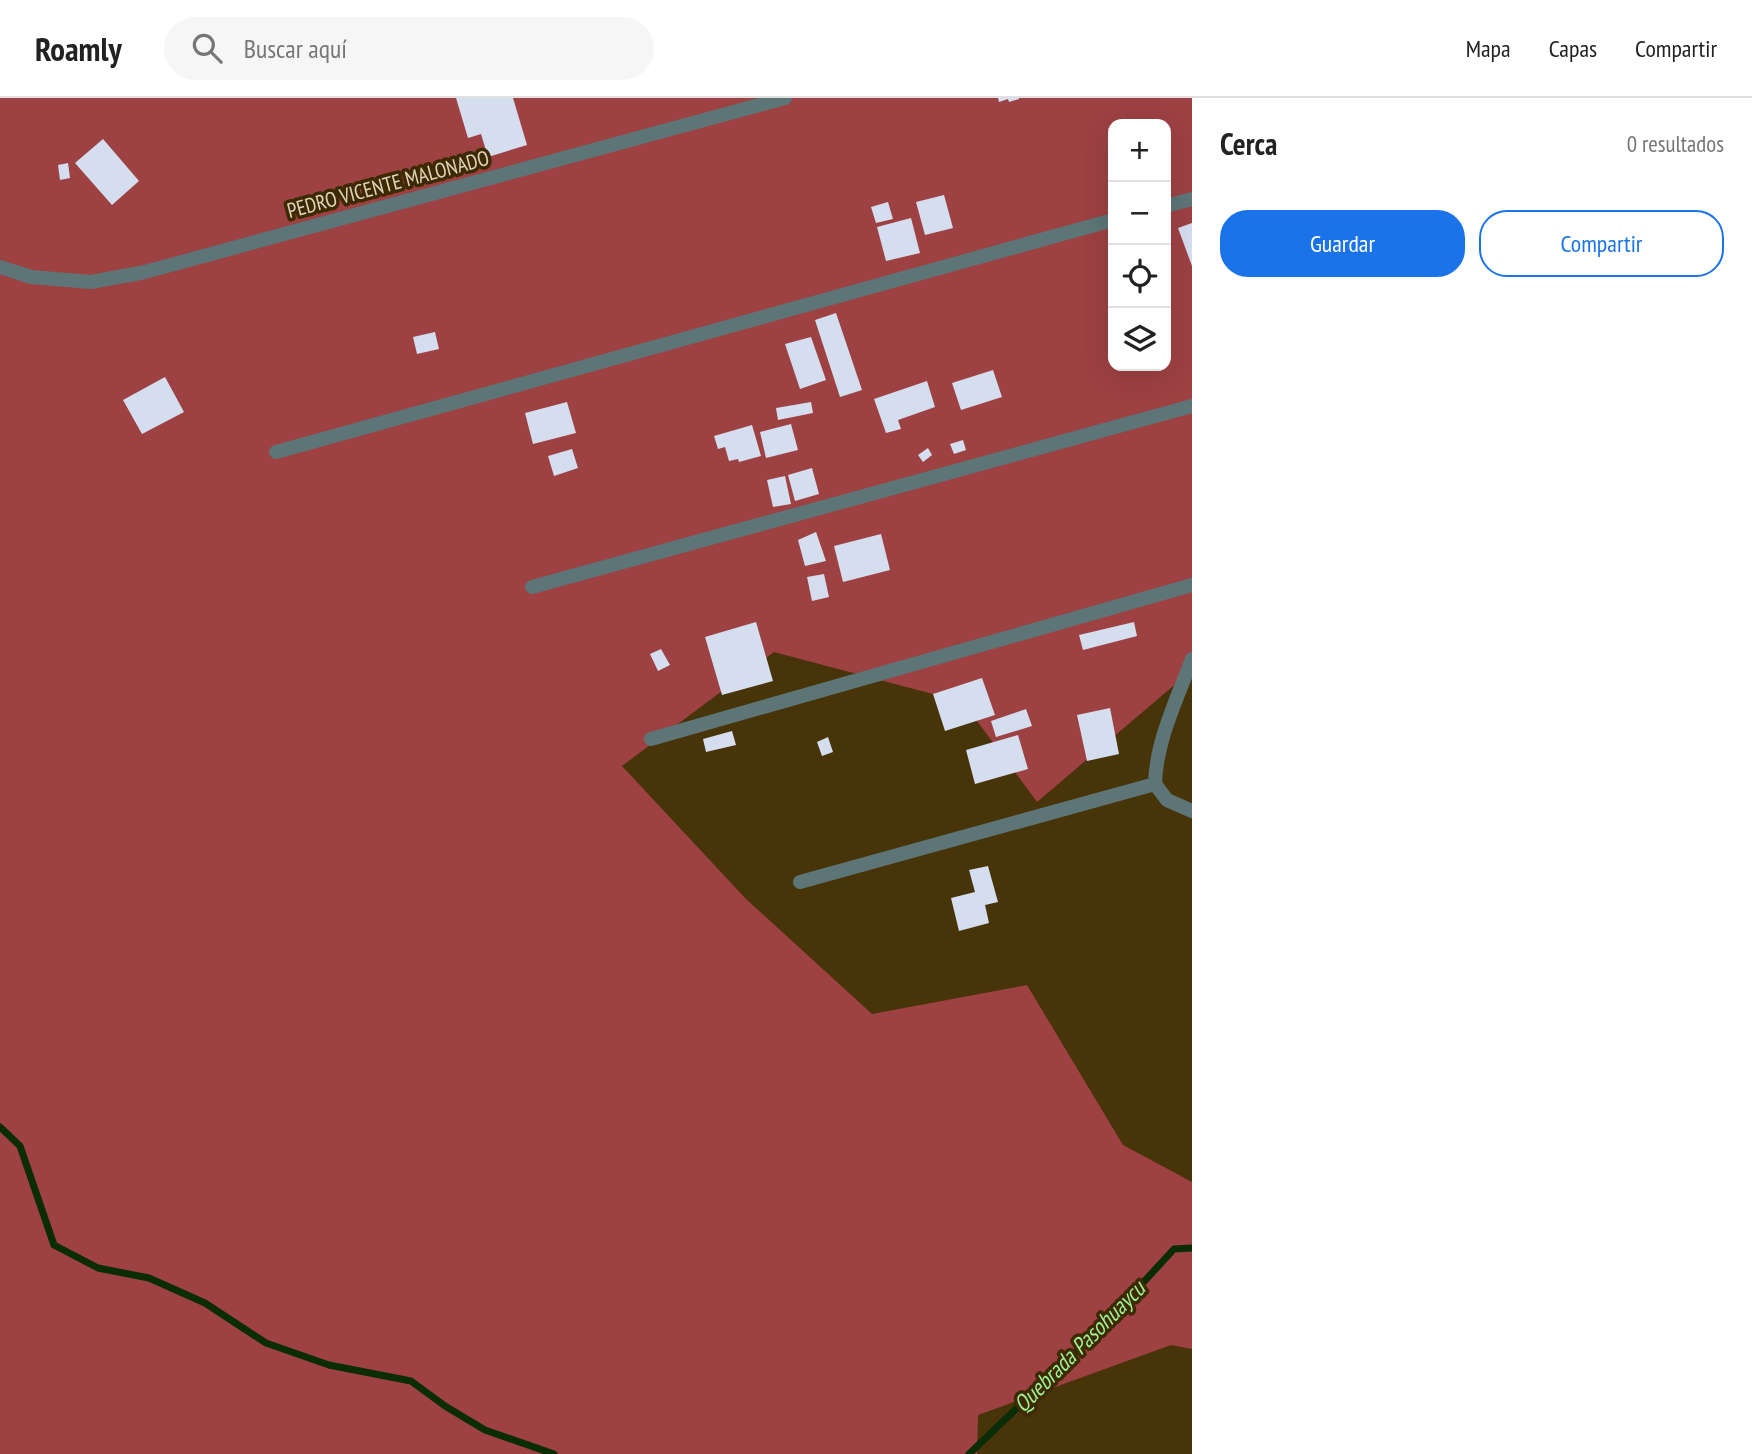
<!DOCTYPE html>
<html lang="es">
<head>
<meta charset="utf-8">
<style>
  :root { --surface:#fff; --page:#f6f6f6; --text:#222; --muted:#767676; --line:#e0e0e0; --accent:#1a73e8 }
  body { margin:0; font-family:"PT Sans Narrow",sans-serif; background:var(--page); color:var(--text) }
  .controls { position:absolute; right:21px; top:21px; display:grid; overflow:hidden; border-radius:14px; box-shadow:0 7px 28px #0002 }
  .controls button { width:63px; height:63px; display:grid; place-items:center; padding:0; border:0; border-bottom:2px solid var(--line); background:var(--surface); color:var(--text); font:35px sans-serif }
  .list { margin:0; padding:0; list-style:none }
  h2 { display:flex; justify-content:space-between; align-items:center; height:91px; margin:0; padding:0 28px; font-size:30px }
  h2 small { font-size:23px; font-weight:400; color:var(--muted) }
  .actions { display:flex; gap:14px; padding:21px 28px }
  .actions a { flex:1; padding:16px 0; border:2px solid var(--accent); border-radius:28px; text-align:center; font-size:24px; color:var(--accent) }
  .actions .main { background:var(--accent); color:#fff }
  .icon { flex:none; width:38px; height:38px; fill:none; stroke:currentColor; stroke-width:2; stroke-linecap:round; stroke-linejoin:round }
  .map { position:relative; flex:none; width:1192px; height:1356px; overflow:hidden }
  header { display:flex; align-items:center; gap:42px; box-sizing:border-box; height:98px; padding:0 35px; background:var(--surface); border-bottom:2px solid var(--line) }
  header strong { font-size:33px }
  nav { display:flex; gap:38px; margin-inline-start:auto; font-size:24px }
  .search { width:490px; height:63px; background:var(--page); display:flex; align-items:center; gap:18px; box-sizing:border-box; padding:0 24px; border-radius:38px; color:var(--muted); font-size:26px }
  main { display:flex }
  aside { flex:1; background:var(--surface) }
  .map>svg:first-child { display:block }
</style>
</head>
<body>
<header>
<strong>Roamly</strong>
<div class="search"><svg class="icon" aria-label="search" viewBox="0 0 24 24"><circle cx="10" cy="10" r="6"/><path d="M15 15l6 6"/></svg>Buscar aquí</div>
<nav><a>Mapa</a><a>Capas</a><a>Compartir</a></nav>
</header>
<main>
<div class="map">
<svg width="1192" height="1356" viewBox="0 0 1192 1356">
  <rect width="100%" height="100%" fill="#483409"/>
  <path fill="#9d4143" fill-rule="evenodd" d="M0 0H1192V572L1037 704 963 604 774 554 622 668 746 801 872 916 1027 887 1123 1047 1192 1084V1251L1171 1247 978 1317 977 1356H0ZM1113 26H1166V268H1113Z"/>
  <g fill="none" stroke-linecap="round" stroke-linejoin="round">
    <path stroke="#0a2c06" stroke-width="7" d="M0 1029 20 1048 54 1147 98 1170 149 1180 205 1205 266 1245 329 1267 411 1283 445 1308 485 1332 554 1356
      M969 1356 1105 1226 1174 1151 1192 1150"/>
  </g>
  <path fill="#d5deef" d="M456 0H513L527 47 488 59 481 36 468 40Z
    M998 0H1019V1L1009 4 1008 1 999 4Z
    M103 41 139 83 112 107 75 65Z
    M68 65 70 80 60 82 58 67Z
    M944 97 953 130 925 137 916 104Z
    M888 104 893 121 876 125 871 109Z
    M911 120 920 155 886 163 877 129Z
    M1192 125V168L1178 130Z
    M836 215 862 292 840 299 815 222Z
    M435 234 439 251 417 256 413 239Z
    M811 239 826 282 800 291 785 246Z
    M993 272 1002 299 961 312 952 285Z
    M165 279 184 314 142 336 123 302Z
    M927 283 935 309 898 322 901 331 886 335 874 301Z
    M567 304 576 335 533 346 525 315Z
    M811 304 813 315 778 322 776 310Z
    M791 326 798 352 766 360 760 334Z
    M752 327 761 358 739 364 738 361 729 363 725 349 718 351 714 338Z
    M963 342 966 352 954 356 950 346Z
    M928 350 932 357 923 364 918 357Z
    M572 351 578 370 554 378 548 358Z
    M812 370 819 396 795 403 788 377Z
    M785 378 791 406 773 409 767 382Z
    M816 434 826 463 805 468 798 442Z
    M881 436 890 472 843 484 834 448Z
    M824 476 829 499 812 503 807 479Z
    M756 524 773 583 722 597 705 539Z
    M1134 524 1137 538 1083 552 1079 537Z
    M661 551 670 567 658 573 650 556Z
    M982 580 995 617 945 633 933 596Z
    M1110 610 1119 656 1087 663 1077 617Z
    M1026 611 1032 628 996 639 991 623Z
    M732 633 736 647 706 654 703 641Z
    M1018 637 1028 671 975 686 966 652Z
    M828 639 833 654 822 658 817 644Z
    M988 768 998 804 985 807 989 825 959 833 951 800 975 794 969 772Z"/>
  <g fill="none" stroke-linecap="round" stroke-linejoin="round">
    <path stroke="#5d7577" stroke-width="14" d="M1166 108 1192 101
      M0 169 31 179 91 184 145 174 785 0
      M276 354 1113 122
      M532 489 1192 308
      M651 641 1192 487
      M1155 686C1156 643 1177 601 1192 561
      M1155 686 1167 702 1192 713
      M800 784 1155 686"/>
  </g>
  <g text-anchor="middle" dominant-baseline="central" stroke-width="7" stroke-linejoin="round" paint-order="stroke">
    <g font-size="21" fill="#dfd3bd" stroke="#3d2a00">
      <text transform="translate(388 86) rotate(-15)">PEDRO VICENTE MALONADO</text>
    </g>
    <g font-size="23" font-style="italic" fill="#9ef393" stroke="#3d2a00">
      <text transform="translate(1079 1248) rotate(-45)">Quebrada Pasohuaycu</text>
    </g>
  </g>
</svg>
<div class="controls">
<button>+</button>
<button>−</button>
<button><svg class="icon" aria-label="locate" viewBox="0 0 24 24"><circle cx="12" cy="12" r="6"/><path d="M12 2v4M12 18v4M2 12h4M18 12h4"/></svg></button>
<button><svg class="icon" aria-label="layers" viewBox="0 0 24 24"><path d="M12 4l9 5-9 5-9-5zM3 14l9 5 9-5"/></svg></button>
</div>
</div>
<aside>
<h2>Cerca<small>0 resultados</small></h2>
<ul class="list">
</ul>
<div class="actions"><a class="main">Guardar</a><a>Compartir</a></div>
</aside>
</main>
</body>
</html>
